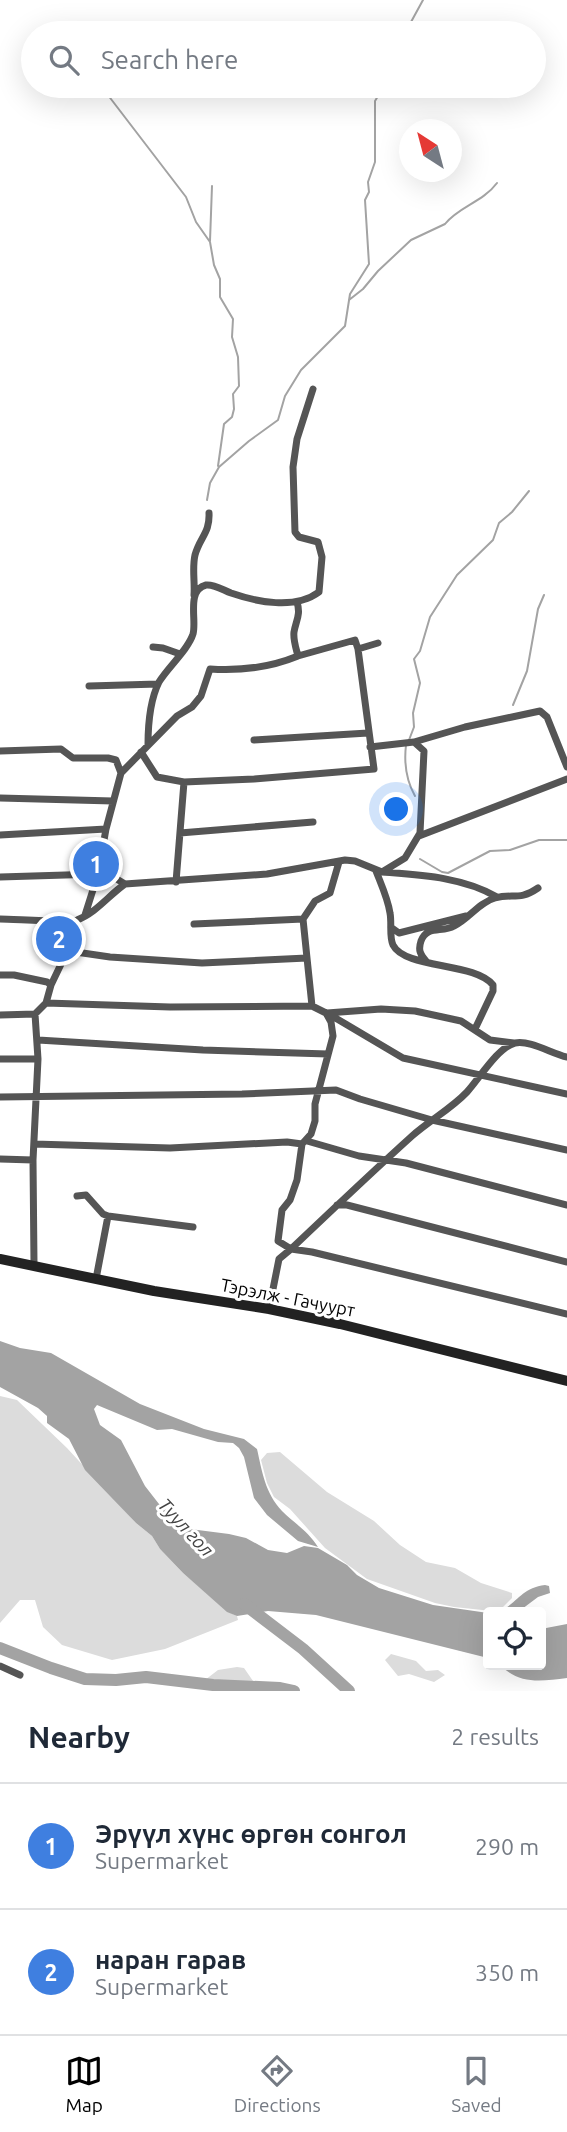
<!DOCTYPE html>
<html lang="en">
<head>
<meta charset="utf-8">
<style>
  :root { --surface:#fff; --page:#f2f2f3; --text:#1f2937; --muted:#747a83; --line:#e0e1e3; --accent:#000 }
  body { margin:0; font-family:Ubuntu,sans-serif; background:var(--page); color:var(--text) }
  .controls { position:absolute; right:21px; bottom:21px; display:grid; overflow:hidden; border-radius:7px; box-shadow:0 7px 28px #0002 }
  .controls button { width:63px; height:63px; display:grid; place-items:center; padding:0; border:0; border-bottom:2px solid var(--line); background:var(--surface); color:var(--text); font:35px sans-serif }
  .compass { position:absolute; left:399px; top:119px; width:63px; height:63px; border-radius:50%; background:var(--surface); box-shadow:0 7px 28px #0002; rotate:324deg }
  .you { position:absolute; left:397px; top:810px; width:24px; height:24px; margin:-18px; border:5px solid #fff; border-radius:50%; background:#1a73e8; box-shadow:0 0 0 10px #1a73e833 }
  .badge { display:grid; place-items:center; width:46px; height:46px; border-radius:50%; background:var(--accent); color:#fff; font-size:23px; font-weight:700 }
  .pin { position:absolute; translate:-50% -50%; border:4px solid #fff; box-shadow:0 2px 7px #0006 }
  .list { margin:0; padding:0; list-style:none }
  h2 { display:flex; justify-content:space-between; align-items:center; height:91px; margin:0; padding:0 28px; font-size:30px }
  h2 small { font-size:23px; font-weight:400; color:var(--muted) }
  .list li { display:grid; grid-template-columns:46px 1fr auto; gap:21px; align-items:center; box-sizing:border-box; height:126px; padding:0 28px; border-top:2px solid var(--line) }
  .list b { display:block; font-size:26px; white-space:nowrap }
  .list p { margin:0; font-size:23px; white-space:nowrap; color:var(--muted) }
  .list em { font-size:23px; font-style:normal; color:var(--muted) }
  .icon { flex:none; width:38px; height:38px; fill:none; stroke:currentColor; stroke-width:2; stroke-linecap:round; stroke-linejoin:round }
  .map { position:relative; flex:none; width:567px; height:1691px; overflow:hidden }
  .search { position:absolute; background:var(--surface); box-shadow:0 7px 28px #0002; left:21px; right:21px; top:21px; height:77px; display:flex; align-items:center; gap:18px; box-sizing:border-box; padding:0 24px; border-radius:38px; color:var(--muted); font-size:26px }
  .sheet { height:343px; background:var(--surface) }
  nav { display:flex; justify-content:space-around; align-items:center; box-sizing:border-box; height:98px; border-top:2px solid var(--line); background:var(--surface); font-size:19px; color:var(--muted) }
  nav a { display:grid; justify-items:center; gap:4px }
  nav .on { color:var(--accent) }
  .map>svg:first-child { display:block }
</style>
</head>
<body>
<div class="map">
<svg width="567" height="1691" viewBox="0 0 567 1691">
  <rect width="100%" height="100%" fill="#fff"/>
  <path fill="#dcdcdc" d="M0 1396 17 1400 67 1448 136 1523 152 1536 160 1549 183 1573 227 1611 237 1616 238 1620 165 1649 112 1660 62 1645 43 1627 35 1600H20L0 1623Z
    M280 1452 327 1492 374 1521 400 1545 426 1562 455 1568 481 1583 512 1593V1598L502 1608 492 1611 454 1607 435 1603 367 1579 325 1548 290 1509 274 1497 267 1483 261 1460 267 1453Z
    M391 1654 416 1661 426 1671 438 1670 445 1675 434 1682 409 1674 398 1676 385 1660Z
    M237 1667 244 1668 260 1691C248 1691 215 1691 207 1688L205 1680 218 1670Z"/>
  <path fill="#a3a3a3" d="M0 1341 20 1348 51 1353 140 1404 204 1429 244 1439 257 1449C262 1471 265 1493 282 1511 294 1523 308 1531 318 1547L298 1541 267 1515 254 1498 244 1457 239 1448 233 1443 218 1442 172 1429 157 1430 97 1405 94 1409 100 1425 121 1440 145 1486 159 1504 190 1529 229 1534 246 1538 268 1550 287 1553 304 1546 318 1548 347 1565 357 1575 379 1588 433 1605 488 1613V1658L316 1615 268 1611 237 1616 227 1612 183 1573 160 1549 152 1536 136 1523 85 1470 69 1439 47 1423V1416L38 1408 0 1387Z
    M545 1585 549 1586 550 1593 538 1597 518 1612H496C515 1608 519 1588 545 1585Z
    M567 1624V1678C541 1681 520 1685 500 1665H541V1629Z"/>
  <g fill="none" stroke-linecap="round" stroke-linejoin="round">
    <path stroke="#a3a3a3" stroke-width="2" d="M405 33 423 0
      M101 86 186 197 196 222 210 242 214 265 220 279V297L233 319 232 337 238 357 239 386 233 394 234 409 232 417 224 424 218 466
      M210 241 212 186
      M349 300 363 289 378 271 411 240 445 224C458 207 483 202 497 183
      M207 500 210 483 219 467 249 441 278 420 285 396 301 370 345 326 350 294 369 264 365 200 369 192 368 182 375 162V101L384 86
      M513 705 527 671 538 609 544 595
      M409 740 414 727 413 713 420 683 414 659 420 651 430 617 457 575 493 540 499 523 512 512 529 491
      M406 745C404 762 406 780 415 796
      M420 859 442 872 448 873 490 851 510 850 539 840H567"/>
    <path stroke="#a3a3a3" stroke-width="12" d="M244 1604 303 1649 349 1691
      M0 1648 51 1668 85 1679 116 1680 146 1677 213 1685 280 1688 294 1691"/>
    <path stroke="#555" stroke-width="7" d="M194 595C195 581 192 568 195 555 200 537 210 533 209 513
      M297 602C301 615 296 620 294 632 293 640 296 648 298 656L355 640 358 649 378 643
      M153 647 163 648 180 654
      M89 686 158 684
      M254 740 368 733
      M414 742 465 727 540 711 547 717 567 767
      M148 745C148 726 150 700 159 682 168 667 188 650 193 634 197 620 186 590 206 585 214 584 223 590 231 593 257 602 295 610 319 592L322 557 318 542 299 537 295 532 293 467 297 439 313 389
      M0 751 61 749 73 758H108L116 760 121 773
      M141 752 157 777 184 782
      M0 798 113 801
      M180 833 313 822
      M0 835 106 829 121 773 177 716 192 707 201 696 210 669C241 671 269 668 298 656
      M419 836 567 779
      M376 871C381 884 388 899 390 913 392 923 389 937 393 945 405 969 475 962 493 985V991L475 1029
      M382 872C420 875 463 877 497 897
      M0 877 98 874 106 829
      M176 882 184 782 254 779 374 769 358 649
      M85 915 98 874 110 875 125 884
      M0 919C14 919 67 923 77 920 96 913 109 895 125 884L267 874 345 860 355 861 382 872 405 858 420 833 424 751 414 742 370 747
      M303 919 315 901 330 893 339 862
      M392 928 399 933 466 916
      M69 951 110 957 202 963 307 958 303 919 194 924
      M307 958 312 1006 326 1013 331 1022 333 1036 315 1104V1121L311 1134 302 1144 297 1180 290 1200 282 1210 278 1241 291 1249C331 1211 371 1173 412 1136 430 1120 451 1109 467 1092 479 1079 498 1047 515 1043 531 1040 552 1054 567 1057
      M426 961C420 954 418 950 421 941 427 925 442 933 454 926 469 919 478 903 495 898 513 893 519 901 538 888
      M0 975H14L47 982 51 985 74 937 73 921
      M46 1003 170 1007 312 1006
      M327 1013 403 1058 567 1094
      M327 1013 381 1009 415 1011 461 1021 490 1040 514 1043
      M0 1015 35 1014 46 1003 51 985
      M38 1040 203 1050 328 1054
      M0 1059H38L35 1014
      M0 1097 242 1094 336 1090 360 1099 432 1120 567 1150
      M307 1141 359 1156 406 1163 567 1205
      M34 1144 170 1148 287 1142 302 1144
      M0 1159 33 1160
      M77 1196 86 1195 103 1214 108 1216
      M337 1205H347L567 1262
      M34 1264 33 1160 38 1059
      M96 1279 108 1216 193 1227
      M269 1309 279 1259 291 1249 312 1252 567 1314
      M0 1666 20 1675"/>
    <path stroke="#222" stroke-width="10" d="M0 1259 154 1291 269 1309 340 1324 567 1381"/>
  </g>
  <g text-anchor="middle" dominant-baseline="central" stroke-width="6" stroke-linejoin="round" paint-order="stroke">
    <g font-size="18" fill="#000" stroke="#fff">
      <text transform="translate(288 1297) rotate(11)">Тэрэлж - Гачуурт</text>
    </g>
    <g font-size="19" font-style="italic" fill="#444" stroke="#fff">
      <text transform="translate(186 1527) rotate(47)">Туул гол</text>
    </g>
  </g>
</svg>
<div class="controls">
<button><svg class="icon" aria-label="locate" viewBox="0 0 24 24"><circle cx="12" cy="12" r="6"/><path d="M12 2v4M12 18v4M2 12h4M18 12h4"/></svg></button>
</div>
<svg class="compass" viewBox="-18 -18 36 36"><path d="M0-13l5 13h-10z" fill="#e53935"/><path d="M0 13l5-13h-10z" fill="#747a83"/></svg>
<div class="you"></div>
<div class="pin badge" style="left:96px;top:864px;background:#3f7fe0">1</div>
<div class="pin badge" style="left:59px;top:939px;background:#3f7fe0">2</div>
<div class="search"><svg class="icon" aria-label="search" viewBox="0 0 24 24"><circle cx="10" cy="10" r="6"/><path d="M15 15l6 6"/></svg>Search here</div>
</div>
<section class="sheet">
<h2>Nearby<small>2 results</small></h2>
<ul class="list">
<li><span class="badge" style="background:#3f7fe0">1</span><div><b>Эрүүл хүнс өргөн сонгол</b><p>Supermarket</p></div><em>290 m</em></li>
<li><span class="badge" style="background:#3f7fe0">2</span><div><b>наран гарав</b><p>Supermarket</p></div><em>350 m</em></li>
</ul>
</section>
<nav>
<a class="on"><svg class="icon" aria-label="map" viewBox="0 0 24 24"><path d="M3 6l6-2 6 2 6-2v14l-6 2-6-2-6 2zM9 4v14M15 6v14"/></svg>Map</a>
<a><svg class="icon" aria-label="directions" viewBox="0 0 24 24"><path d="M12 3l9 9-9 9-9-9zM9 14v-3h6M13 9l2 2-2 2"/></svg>Directions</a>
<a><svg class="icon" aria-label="saved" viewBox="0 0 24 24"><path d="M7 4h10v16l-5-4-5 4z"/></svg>Saved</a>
</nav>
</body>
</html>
